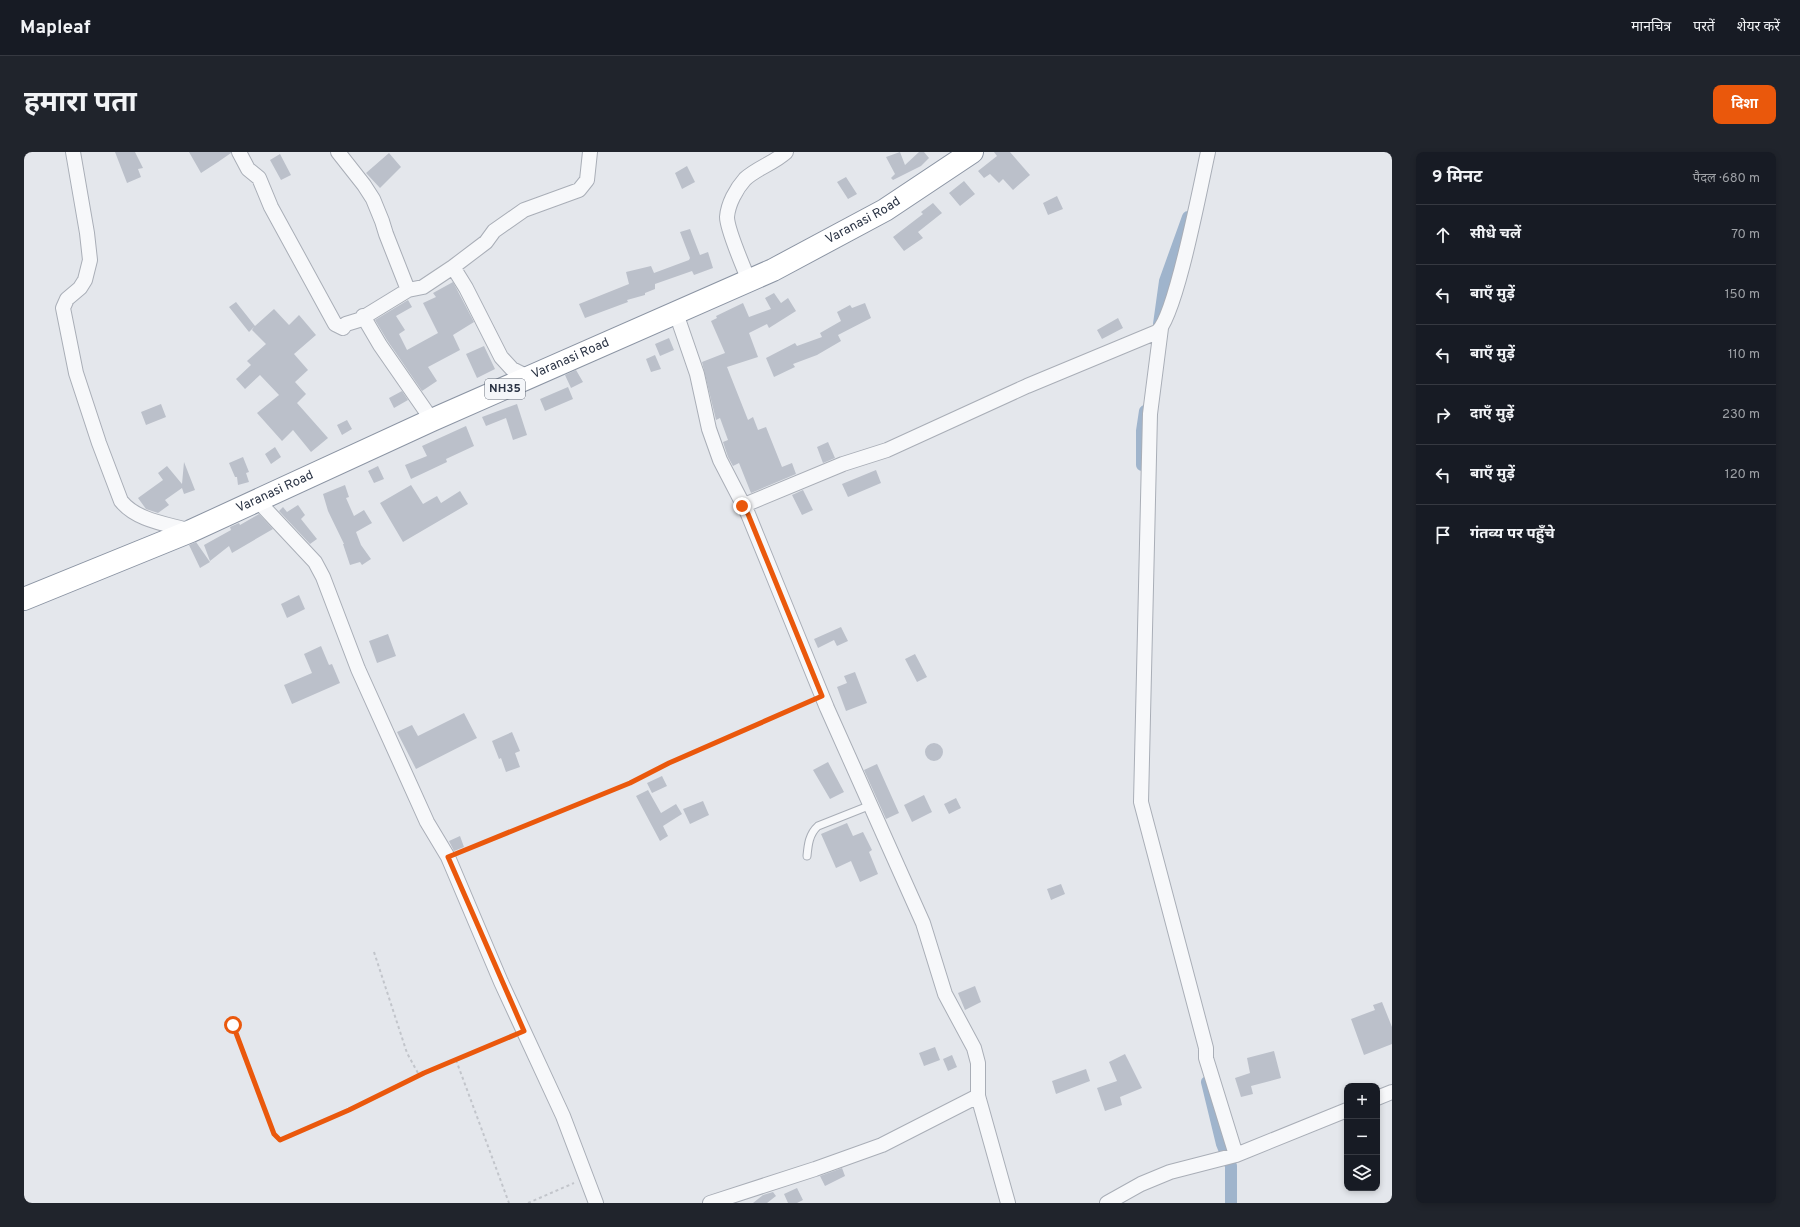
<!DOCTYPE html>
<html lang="hi">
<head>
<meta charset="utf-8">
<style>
  :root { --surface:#171b24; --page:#20242c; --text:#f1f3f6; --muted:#9ea1a6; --line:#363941; --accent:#ea580c }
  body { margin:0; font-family:Overpass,"Noto Sans Devanagari",sans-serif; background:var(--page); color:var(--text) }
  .controls { position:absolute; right:12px; bottom:12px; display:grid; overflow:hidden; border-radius:8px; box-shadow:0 2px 6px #0003 }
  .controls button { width:36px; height:36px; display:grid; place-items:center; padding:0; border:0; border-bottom:1px solid var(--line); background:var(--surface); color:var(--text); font:20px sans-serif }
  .stop { position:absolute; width:12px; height:12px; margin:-9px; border:3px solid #ea580c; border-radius:50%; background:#fff }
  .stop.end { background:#ea580c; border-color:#fff; box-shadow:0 1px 4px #0008 }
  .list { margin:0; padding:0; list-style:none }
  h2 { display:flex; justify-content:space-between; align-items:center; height:52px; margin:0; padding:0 16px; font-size:17px }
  h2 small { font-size:13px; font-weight:400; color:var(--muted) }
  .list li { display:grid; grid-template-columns:26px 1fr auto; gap:12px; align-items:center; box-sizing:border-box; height:60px; padding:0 16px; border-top:1px solid var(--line) }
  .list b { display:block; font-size:15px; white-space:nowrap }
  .list em { font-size:13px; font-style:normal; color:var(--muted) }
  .icon { flex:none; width:22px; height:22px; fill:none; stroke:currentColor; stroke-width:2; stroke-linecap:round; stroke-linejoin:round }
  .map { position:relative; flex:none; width:1368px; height:1051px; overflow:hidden; border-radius:8px }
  header { display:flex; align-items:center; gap:24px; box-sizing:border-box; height:56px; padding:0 20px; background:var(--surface); border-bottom:1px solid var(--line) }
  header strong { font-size:19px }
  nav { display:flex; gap:22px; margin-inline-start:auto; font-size:14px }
  .intro { display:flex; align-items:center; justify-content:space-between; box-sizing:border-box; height:96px; padding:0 24px }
  h1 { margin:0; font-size:28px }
  .button { padding:10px 18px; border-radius:8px; background:var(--accent); color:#fff; font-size:14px; font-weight:700 }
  main { display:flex; gap:24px; padding:0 24px }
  aside { flex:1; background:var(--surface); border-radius:8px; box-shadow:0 2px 6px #0003 }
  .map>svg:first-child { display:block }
</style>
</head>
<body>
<header>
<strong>Mapleaf</strong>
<nav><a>मानचित्र</a><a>परतें</a><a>शेयर करें</a></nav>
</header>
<div class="intro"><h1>हमारा पता</h1><a class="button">दिशा</a></div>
<main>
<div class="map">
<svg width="1368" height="1051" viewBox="0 0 1368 1051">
  <rect width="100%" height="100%" fill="#e4e7ec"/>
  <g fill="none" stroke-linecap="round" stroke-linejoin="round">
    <path stroke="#9fb4cc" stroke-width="12" d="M1135 172 1141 129 1164 65
      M1118 313V279L1121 259
      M1183 930 1198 992 1207 1014V1051"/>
  </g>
  <path fill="#bbc0ca" d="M91 0H111L119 16 114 17 117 25 103 31Z
    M165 0H207V1L194 10 177 21Z
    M876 0 881 13 895 0H900L905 6 897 14 869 28 867 26 871 22 862 5Z
    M970 0H986L1006 23 989 38 979 27 975 31 966 22 960 26 954 19 973 4Z
    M365 1 377 15 356 36 342 21Z
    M256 2 267 23 257 28 246 8Z
    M663 14 671 30 658 37 651 21Z
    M822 25 833 42 824 47 813 30Z
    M940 29 951 42 936 54 925 41Z
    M1033 44 1039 57 1024 63 1019 51Z
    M909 51 918 61 894 80 899 86 880 99 869 85 899 62 897 60Z
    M666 77 676 103 684 100 689 116 670 123 668 119 631 132V137L621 141V143L603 148 604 150 561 166 555 152 605 132 602 120 627 114 630 121 665 108 666 106 656 80Z
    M429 130 450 170 429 183 436 198 404 215 413 229 398 239 363 188 351 168 384 148 388 155 372 164 381 178 375 182 383 198 414 181 399 151 412 145 409 141Z
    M750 141 757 151 764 146 772 159 745 176 743 172 725 181 734 205 703 215 724 268 729 265 734 278 742 275 758 315 768 311 772 322 727 341 715 311 709 314 704 305 699 290 704 288 696 266 692 268 678 210 701 201 687 169 693 166 692 164 719 151 725 165 747 157 741 146Z
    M212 150 231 174 250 157 265 173 275 163 292 183 270 202 284 218 271 230 282 242 273 251 304 286 287 300 269 278 258 289 233 261 255 243 236 223 221 237 212 227 227 213 223 209 242 192 228 178 230 175 225 180 205 155Z
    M841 151 847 166 814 183 817 189 793 203 769 212 771 215 750 225 742 206 771 191 773 194 798 185 796 181 817 169 813 160 826 153 828 156Z
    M1094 166 1099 176 1078 187 1073 178Z
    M645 186 650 198 636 204 631 192Z
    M460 194 471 217 453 226 442 202Z
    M631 203 637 217 627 220 622 207Z
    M552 218 559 230 547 236 541 223Z
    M544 235 549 247 521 259 516 247Z
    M378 239 384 248 370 256 365 246Z
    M137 252 142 265 122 273 117 260Z
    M493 252 503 283 489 288 482 266 462 274 458 265Z
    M323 268 328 277 318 283 313 273Z
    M442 274 450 294 422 307 423 310 387 327 381 313 403 304 398 294Z
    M804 290 811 306 799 311 793 295Z
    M251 295 257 305 247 312 241 302Z
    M219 305 225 320 222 321 225 330 214 333 213 325H211L205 311Z
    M160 310 171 338 160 342 158 336 141 348 145 353 134 361 122 357 114 346 139 328 134 321 143 314 158 332Z
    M354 314 360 327 350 331 344 319Z
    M852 318 857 331 824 345 818 332Z
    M321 333 325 345 322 346 330 364 340 358 348 371 332 380 337 393 347 407 338 413 336 410 326 413 319 392H320L304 359 299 342Z
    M387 333 399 352 413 344 417 351 436 339 444 352 379 390 356 351Z
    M779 338 789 358 778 363 768 343Z
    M274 353 281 363 277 367 293 387 286 392 255 359 259 355 263 360Z
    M235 362 249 377 208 401 205 394 186 409 180 393 207 378 206 375 215 371 216 373Z
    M172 390 186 410 176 416 165 393Z
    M275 443 281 457 263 466 257 452Z
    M817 475 824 489 813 494 810 488 794 496 790 487Z
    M364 482 372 504 353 511 345 489Z
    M297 494 305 513 308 512 316 531 268 552 260 533 288 521 280 502Z
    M891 502 903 525 893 530 881 507Z
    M831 520 843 551 822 559 813 535 823 531 820 524Z
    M440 561 453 586 392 617 373 580 388 573 394 584Z
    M488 580 496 599 491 601 496 615 482 620 477 606 475 607 468 589Z
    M901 600a9 9 0 1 1 18 0a9 9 0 1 1-18 0Z
    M804 610 820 640 806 647 789 618Z
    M853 612 875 661 862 667 840 618Z
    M638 624 643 634 628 641 623 631Z
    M624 638 637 661 652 652 658 662 639 674 644 684 636 689 612 644Z
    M900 643 908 660 888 670 880 653Z
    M932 646 937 656 925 662 920 652Z
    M679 649 685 663 666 672 659 657Z
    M823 671 829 684 839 680 848 698 845 700 854 722 836 730 827 709 812 716 797 682Z
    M436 684 440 695 430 699 425 689Z
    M1037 732 1041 742 1027 748 1023 737Z
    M951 834 957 850 941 858 934 841Z
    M1358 850 1368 875V892L1340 903 1327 867 1351 858 1349 853Z
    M911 895 916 908 900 914 895 901Z
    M1250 899 1257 926 1227 934 1229 942 1217 945 1211 926 1226 921 1223 906Z
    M1101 902 1118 936 1096 945 1098 953 1081 959 1073 936 1093 929 1085 910Z
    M928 903 933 915 924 919 919 907Z
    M1062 917 1066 929 1032 942 1028 929Z
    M818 1016 821 1024 801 1034 796 1024Z
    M773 1036 779 1048 773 1051H764L760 1042Z
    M749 1040 752 1044 743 1051H729L739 1043Z"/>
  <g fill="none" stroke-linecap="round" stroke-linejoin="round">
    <g stroke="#a9aeb7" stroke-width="9">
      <path id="lane" d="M783 704C784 693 785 682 794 674L847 653"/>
    </g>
    <g stroke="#a9aeb7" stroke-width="16">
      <path id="street" d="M49 0 63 81 66 108 61 128 56 136 43 147 39 156 52 221 75 291 97 349C113 369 144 372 167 379
        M215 0 224 17 235 26 247 55 311 172 319 176 322 172 335 168 384 138 399 135 429 115 462 90 470 79 500 58 555 38 563 28 566 0
        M314 0 340 33 349 47 358 69 362 82 384 138
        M429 115 442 136 477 205 488 217 506 226
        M725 129C720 116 703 78 703 65 704 52 712 37 721 27 733 16 750 11 762 0
        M652 161 673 222 685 277 696 308 724 362 803 556 899 771 921 842 950 896 954 911V944L984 1051
        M339 164 356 193 408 268
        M1137 176 1126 262 1117 650 1182 896V906L1212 1003
        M232 347 291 410 299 425 334 517 403 670 424 705 477 830 539 964 572 1051
        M718 354 819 312 863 298 1003 234 1133 180C1152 165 1177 31 1184 0
        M1353 946 1368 940
        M686 1051 791 1017 858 993 954 944
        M1083 1051 1117 1032 1146 1020 1212 1003 1323 958"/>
    </g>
    <g stroke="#8b94a3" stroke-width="24">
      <g id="highway">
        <path id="s1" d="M0 447 167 379 408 268 749 118 861 58 948 0"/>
      </g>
    </g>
    <path stroke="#c2c5cb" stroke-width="2" stroke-dasharray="3 3" stroke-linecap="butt" d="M434 701 606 631 645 611 787 549
      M350 800 383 901 395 923
      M209 873 250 982 256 988 325 959 400 921 488 884
      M432 908 485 1051
      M504 1051 550 1031"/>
    <use href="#lane" stroke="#f7f8fa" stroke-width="7"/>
    <use href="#street" stroke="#f7f8fa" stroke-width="14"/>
    <use href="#highway" stroke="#fff" stroke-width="22"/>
  </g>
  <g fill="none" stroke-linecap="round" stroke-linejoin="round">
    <path stroke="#ea580c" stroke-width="5" d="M209 873 250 982 256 988 325 958 400 921 500 879 424 705 606 631 645 611 798 544 724 362 718 354"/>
  </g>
  <g text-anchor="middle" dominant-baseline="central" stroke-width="3.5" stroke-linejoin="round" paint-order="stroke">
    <rect fill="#f4f6f9" stroke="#676e7b" stroke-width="1" x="461" y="227" width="40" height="20" rx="3"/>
    <g font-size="12" font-weight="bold" fill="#2b3445">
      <text x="481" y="237">NH35</text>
    </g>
    <g font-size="13" fill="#2b3445" stroke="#f4f6f9">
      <text stroke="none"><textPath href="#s1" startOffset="921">Varanasi Road</textPath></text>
      <text stroke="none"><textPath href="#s1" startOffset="597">Varanasi Road</textPath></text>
      <text stroke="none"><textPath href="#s1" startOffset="273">Varanasi Road</textPath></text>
    </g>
  </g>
</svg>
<div class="controls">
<button>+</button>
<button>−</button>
<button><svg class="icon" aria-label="layers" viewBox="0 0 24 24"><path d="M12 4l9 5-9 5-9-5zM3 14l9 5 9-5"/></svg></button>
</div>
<div class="stop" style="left:209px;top:873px"></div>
<div class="stop end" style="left:718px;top:354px"></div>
</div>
<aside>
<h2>9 मिनट<small>पैदल · 680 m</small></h2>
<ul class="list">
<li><svg class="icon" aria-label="ahead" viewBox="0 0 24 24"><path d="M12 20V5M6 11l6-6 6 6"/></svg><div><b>सीधे चलें</b></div><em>70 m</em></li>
<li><svg class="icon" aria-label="left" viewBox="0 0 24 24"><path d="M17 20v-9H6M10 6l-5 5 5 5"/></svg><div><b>बाएँ मुड़ें</b></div><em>150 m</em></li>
<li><svg class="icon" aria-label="left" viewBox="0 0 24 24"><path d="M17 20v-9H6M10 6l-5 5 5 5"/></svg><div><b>बाएँ मुड़ें</b></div><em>110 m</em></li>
<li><svg class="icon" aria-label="right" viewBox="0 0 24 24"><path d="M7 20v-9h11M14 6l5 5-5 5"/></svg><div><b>दाएँ मुड़ें</b></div><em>230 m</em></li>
<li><svg class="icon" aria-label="left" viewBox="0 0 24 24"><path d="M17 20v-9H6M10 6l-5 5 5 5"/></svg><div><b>बाएँ मुड़ें</b></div><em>120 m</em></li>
<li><svg class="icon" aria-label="arrive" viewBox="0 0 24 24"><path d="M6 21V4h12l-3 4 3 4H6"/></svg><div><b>गंतव्य पर पहुँचे</b></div></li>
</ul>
</aside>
</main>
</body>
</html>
